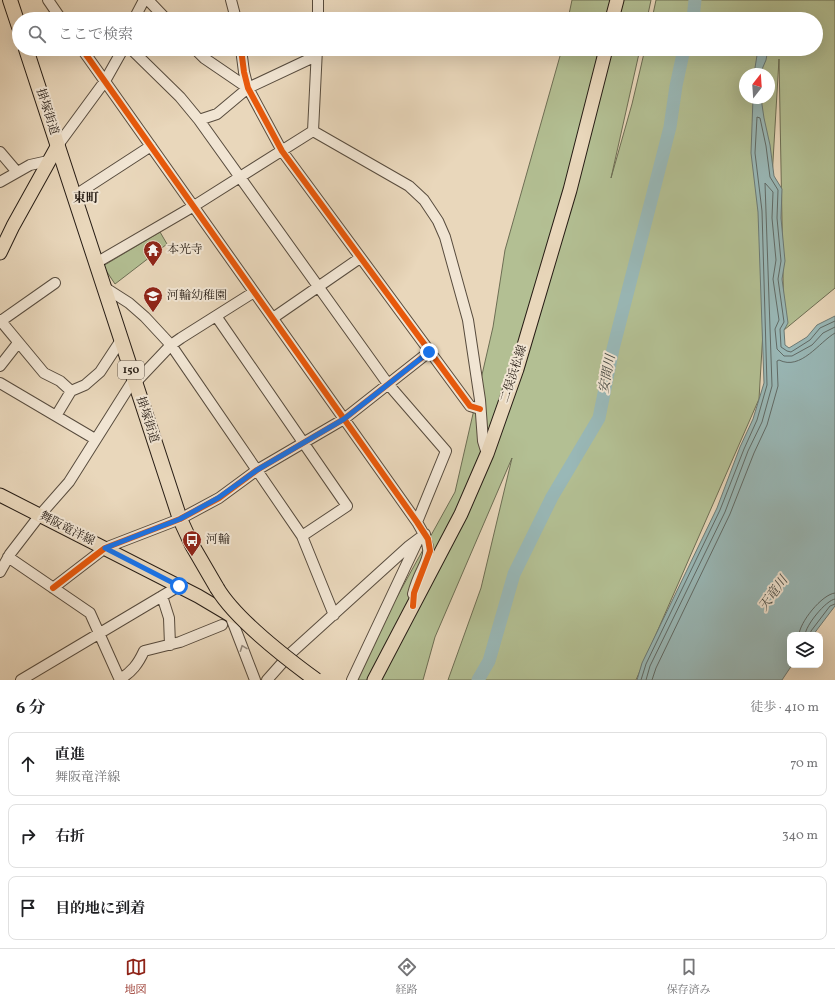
<!DOCTYPE html>
<html lang="ja">
<head>
<meta charset="utf-8">
<style>
  :root { --surface:#fff; --page:#f2f2f2; --text:#202124; --muted:#757577; --line:#e0e0e0; --accent:#8f2418 }
  body { margin:0; font-family:Vollkorn,"Noto Serif JP",serif; background:var(--page); color:var(--text) }
  .controls { position:absolute; right:12px; bottom:12px; display:grid; overflow:hidden; border-radius:8px; box-shadow:0 4px 16px #0002 }
  .controls button { width:36px; height:36px; display:grid; place-items:center; padding:0; border:0; border-bottom:1px solid var(--line); background:var(--surface); color:var(--text); font:20px sans-serif }
  .compass { position:absolute; left:739px; top:68px; width:36px; height:36px; border-radius:50%; background:var(--surface); box-shadow:0 4px 16px #0002; rotate:17deg }
  .stop { position:absolute; width:12px; height:12px; margin:-9px; border:3px solid #1a73e8; border-radius:50%; background:#fff }
  .stop.end { background:#1a73e8; border-color:#fff; box-shadow:0 1px 4px #0008 }
  .list { margin:0; padding:0; list-style:none }
  h2 { display:flex; justify-content:space-between; align-items:center; height:52px; margin:0; padding:0 16px; font-size:17px }
  h2 small { font-size:13px; font-weight:400; color:var(--muted) }
  .list li { display:grid; grid-template-columns:26px 1fr auto; gap:12px; align-items:center; box-sizing:border-box; height:64px; margin:0 8px 8px; padding:0 8px; border:1px solid var(--line); border-radius:8px }
  .list b { display:block; font-size:15px; white-space:nowrap }
  .list p { margin:0; font-size:13px; white-space:nowrap; color:var(--muted) }
  .list em { font-size:13px; font-style:normal; color:var(--muted) }
  .icon { flex:none; width:22px; height:22px; fill:none; stroke:currentColor; stroke-width:2; stroke-linecap:round; stroke-linejoin:round }
  .map { position:relative; flex:none; width:835px; height:680px; overflow:hidden }
  .search { position:absolute; background:var(--surface); box-shadow:0 4px 16px #0002; left:12px; right:12px; top:12px; height:44px; display:flex; align-items:center; gap:10px; box-sizing:border-box; padding:0 14px; border-radius:22px; color:var(--muted); font-size:15px }
  .sheet { height:268px; background:var(--surface) }
  nav { display:flex; justify-content:space-around; align-items:center; box-sizing:border-box; height:56px; border-top:1px solid var(--line); background:var(--surface); font-size:11px; color:var(--muted) }
  nav a { display:grid; justify-items:center; gap:2px }
  nav .on { color:var(--accent) }
  .map>svg:first-child { display:block }
</style>
</head>
<body>
<div class="map">
<svg width="835" height="680" viewBox="0 0 835 680">
  <rect width="100%" height="100%" fill="#e9d7bb"/>
  <filter id="stains"><feTurbulence type="fractalNoise" baseFrequency=".005" numOctaves="4"/><feColorMatrix values="0 0 0 0 .2 0 0 0 0 .09 0 0 0 0 .02 0 0 0 .5 -.17"/></filter>
  <radialGradient id="worn" r=".72"><stop offset=".6" stop-color="#630" stop-opacity="0"/><stop offset="1" stop-color="#630" stop-opacity=".3"/></radialGradient>
  <path fill="#b3bf93" stroke="#6d6e54" fill-rule="evenodd" d="M572 0H651L647 19H568Z
    M656 0H835V288L784 330 779 59 759 399 636 680H448L481 588 512 458 435 637 423 680H351L455 492 493 327 505 250 562 49H640L611 178 632 104 645 49H816V19H652ZM745 74H769V98H745Z
    M160 232 167 244 115 284 103 266Z"/>
  <path fill="#99b8b7" stroke="#6b7a76" d="M758 49H768L766 60 760 74H754Z
    M753 98H761L764 118 770 145 774 176 782 189 781 218 785 261 782 279 788 323 784 330 785 345 789 348 807 337 817 325 835 316V606L813 635H790V665H792L782 680H637L642 663 717 508 740 447 753 419 764 383 758 212 751 153Z"/>
  <g fill="none" stroke-linecap="round" stroke-linejoin="round">
    <path stroke="#606a66" stroke-width="1" d="M799 635C799 623 822 594 835 593
      M805 635C805 626 826 600 835 599
      M810 635 811 631 830 606 835 604
      M641 680 646 664 720 510 744 449 757 420 767 385 762 211 755 153 757 117 760 118 766 146 770 177 778 190 777 218 781 261 778 279 784 322 780 329 781 347 787 351 791 352 810 340 820 328 835 321
      M646 680 650 666 725 512 748 451 762 422 772 386 765 183 773 192 772 218 776 260 773 279 779 320 775 329 777 349 784 356H792L812 345 823 333 835 327
      M652 680 656 668 730 514 754 453 767 425 778 386 777 361 779 360C801 371 819 342 835 333"/>
    <path stroke="#99b8b7" stroke-width="13" d="M693 19 695 0
      M478 680 489 661 514 574 552 497 599 418 613 349 670 127 676 86 684 49"/>
    <g stroke="#584c3e" stroke-width="12">
      <path id="minor" d="M48 0 61 19
        M148 0 166 19
        M231 0 236 19
        M134 19 144 0
        M318 19V0
        M82 49 417 522C440 560 422 558 413 594
        M131 49 180 97 199 120
        M195 49 204 58 248 88
        M241 49 244 72 248 88 282 151 470 406 480 409
        M316 56 248 88 217 114 199 120 388 384 446 451 417 522
        M313 131 409 186 424 200 438 221 445 237 468 320 480 400 483 441 487 454
        M313 131 317 49
        M58 145 105 81 123 49
        M0 152 17 172
        M0 182 30 165 48 161
        M74 196 151 146
        M96 263 194 206 313 131
        M104 287 129 303 145 317 171 345 302 536 334 615
        M216 316 347 506 302 536
        M273 318 360 258
        M0 320 44 373 60 381 71 391
        M1 321 55 283
        M0 366 18 343
        M0 383 95 439
        M135 383 171 345 181 338 254 292
        M56 416 71 391 85 385 100 372 121 340
        M8 557 90 613 120 680
        M0 572 10 554 40 515 69 482 134 379
        M53 588 105 548 180 519 219 498 257 470 344 419 429 352
        M162 596 169 618 170 645
        M230 615 255 680
        M120 679C132 672 138 664 144 651L180 642 222 625
        M21 680 179 586
        M267 680 291 653 409 546 425 534
        M352 680 418 540"/>
    </g>
    <g stroke="#271d15" stroke-width="15">
      <path id="major" d="M612 19 617 0
        M0 253 13 226 58 145
        M0 495 198 596 230 615 243 620
        M374 680 461 514 487 454 517 369 570 190 606 49"/>
    </g>
    <g stroke="#271d15" stroke-width="16">
      <path id="highway" d="M10 0 19 27
        M26 49 180 519 192 545 217 588"/>
    </g>
    <use href="#minor" stroke="#f1e5d3" stroke-width="10"/>
    <use href="#major" stroke="#e9d7bb" stroke-width="13"/>
    <use href="#highway" stroke="#e9d7bb" stroke-width="14"/>
    <g stroke="#271d15" stroke-width="16" stroke-linecap="butt">
      <path id="highway-bridge" d="M217 588C236 620 286 658 316 680"/>
    </g>
    <use href="#highway-bridge" stroke="#e9d7bb" stroke-width="14"/>
    <g stroke="#f1e5d3" stroke-width="8">
      <path id="cycleway" d="M82 49 417 522 428 539 430 551 414 593 413 606
        M241 49 244 72 248 88 282 151 470 406 480 409
        M53 588 105 548 180 519 219 498 257 470 344 419 429 352"/>
    </g>
    <use href="#cycleway" stroke="#e8590c" stroke-width="6"/>
  </g>
  <defs><path id="oneway-chevron" d="M-2-3.5L2.5 0L-2 3.5" fill="none" stroke-width="1.6" stroke-linecap="round" stroke-linejoin="round"/></defs>
  <use stroke="#968b7e" href="#oneway-chevron" transform="translate(243 648) rotate(-111)"/>
  <g fill="none" stroke-linecap="round" stroke-linejoin="round">
    <path stroke="#1a73e8" stroke-width="5" d="M179 586 105 548 180 519 218 498 257 470 344 419 429 352"/>
  </g>
  <defs>
    <g id="temple-pin" transform="scale(1)"><path d="M0 17L-7.5 6A9.5 9.5 0 1 1 7.5 6Z" fill="#8f2418" stroke="#f1e5d3"/><path d="M0-6L5-2H3V0L6.5 2.5H4V6H1.5V3h-3V6H-4V2.5H-6.5L-3 0V-2H-5Z" fill="#fff"/></g>
    <g id="school-pin" transform="scale(1)"><path d="M0 17L-7.5 6A9.5 9.5 0 1 1 7.5 6Z" fill="#8f2418" stroke="#f1e5d3"/><path d="M0-5L7-2L0 1L-7-2ZM-4 1L0 2.5L4 1V4Q0 6-4 4Z" fill="#fff"/></g>
    <g id="bus-pin" transform="scale(1)"><path d="M0 17L-7.5 6A9.5 9.5 0 1 1 7.5 6Z" fill="#8f2418" stroke="#f1e5d3"/><path d="M-5-6H5V4H4V6H2V4H-2V6H-4V4H-5ZM-3.5-4V0h7V-4ZM-3.5 1.2v1.5H-2V1.2ZM2 1.2v1.5H3.5V1.2Z" fill="#fff"/></g>
  </defs>
  <g fill-rule="evenodd">
    <use href="#temple-pin" x="153" y="250"/>
    <use href="#school-pin" x="153" y="296"/>
    <use href="#bus-pin" x="192" y="540"/>
  </g>
  <g text-anchor="middle" dominant-baseline="central" stroke-width="4" stroke-linejoin="round" paint-order="stroke">
    <rect fill="#f1e5d3" stroke="#64594e" stroke-width="1" x="118" y="361" width="26" height="18" rx="3"/>
    <g font-size="11" font-weight="bold" fill="#271d15">
      <text x="131" y="370">150</text>
    </g>
    <g font-size="12" fill="#271d15" stroke="#f1e5d3">
      <text transform="translate(47 112) rotate(72)">掛塚街道</text>
      <text transform="translate(514 374) rotate(-72)">二俣浜松線</text>
      <text transform="translate(147 420) rotate(72)">掛塚街道</text>
      <text transform="translate(67 529) rotate(27)">舞阪竜洋線</text>
    </g>
    <g font-size="12" fill="#271d15" stroke="#f1e5d3" text-anchor="start">
      <text x="167" y="250">本光寺</text>
      <text x="167" y="296">河輪幼稚園</text>
      <text x="206" y="540">河輪</text>
    </g>
    <g font-size="13" font-weight="bold" fill="#271d15" stroke="#f1e5d3">
      <text x="86" y="199">東町</text>
    </g>
    <g font-size="13" font-style="italic" fill="#494c46" stroke="#f1e5d3">
      <text transform="translate(608 374) rotate(-79)">安間川</text>
      <text transform="translate(774 594) rotate(-54)">天竜川</text>
    </g>
  </g>
  <rect width="100%" height="100%" filter="url(#stains)"/>
  <rect width="100%" height="100%" fill="url(#worn)"/>
</svg>
<div class="controls">
<button><svg class="icon" aria-label="layers" viewBox="0 0 24 24"><path d="M12 4l9 5-9 5-9-5zM3 14l9 5 9-5"/></svg></button>
</div>
<svg class="compass" viewBox="-18 -18 36 36"><path d="M0-13l5 13h-10z" fill="#e53935"/><path d="M0 13l5-13h-10z" fill="#757577"/></svg>
<div class="stop" style="left:179px;top:586px"></div>
<div class="stop end" style="left:429px;top:352px"></div>
<div class="search"><svg class="icon" aria-label="search" viewBox="0 0 24 24"><circle cx="10" cy="10" r="6"/><path d="M15 15l6 6"/></svg>ここで検索</div>
</div>
<section class="sheet">
<h2>6 分<small>徒歩 · 410 m</small></h2>
<ul class="list">
<li><svg class="icon" aria-label="ahead" viewBox="0 0 24 24"><path d="M12 20V5M6 11l6-6 6 6"/></svg><div><b>直進</b><p>舞阪竜洋線</p></div><em>70 m</em></li>
<li><svg class="icon" aria-label="right" viewBox="0 0 24 24"><path d="M7 20v-9h11M14 6l5 5-5 5"/></svg><div><b>右折</b></div><em>340 m</em></li>
<li><svg class="icon" aria-label="arrive" viewBox="0 0 24 24"><path d="M6 21V4h12l-3 4 3 4H6"/></svg><div><b>目的地に到着</b></div></li>
</ul>
</section>
<nav>
<a class="on"><svg class="icon" aria-label="map" viewBox="0 0 24 24"><path d="M3 6l6-2 6 2 6-2v14l-6 2-6-2-6 2zM9 4v14M15 6v14"/></svg>地図</a>
<a><svg class="icon" aria-label="directions" viewBox="0 0 24 24"><path d="M12 3l9 9-9 9-9-9zM9 14v-3h6M13 9l2 2-2 2"/></svg>経路</a>
<a><svg class="icon" aria-label="saved" viewBox="0 0 24 24"><path d="M7 4h10v16l-5-4-5 4z"/></svg>保存済み</a>
</nav>
</body>
</html>
